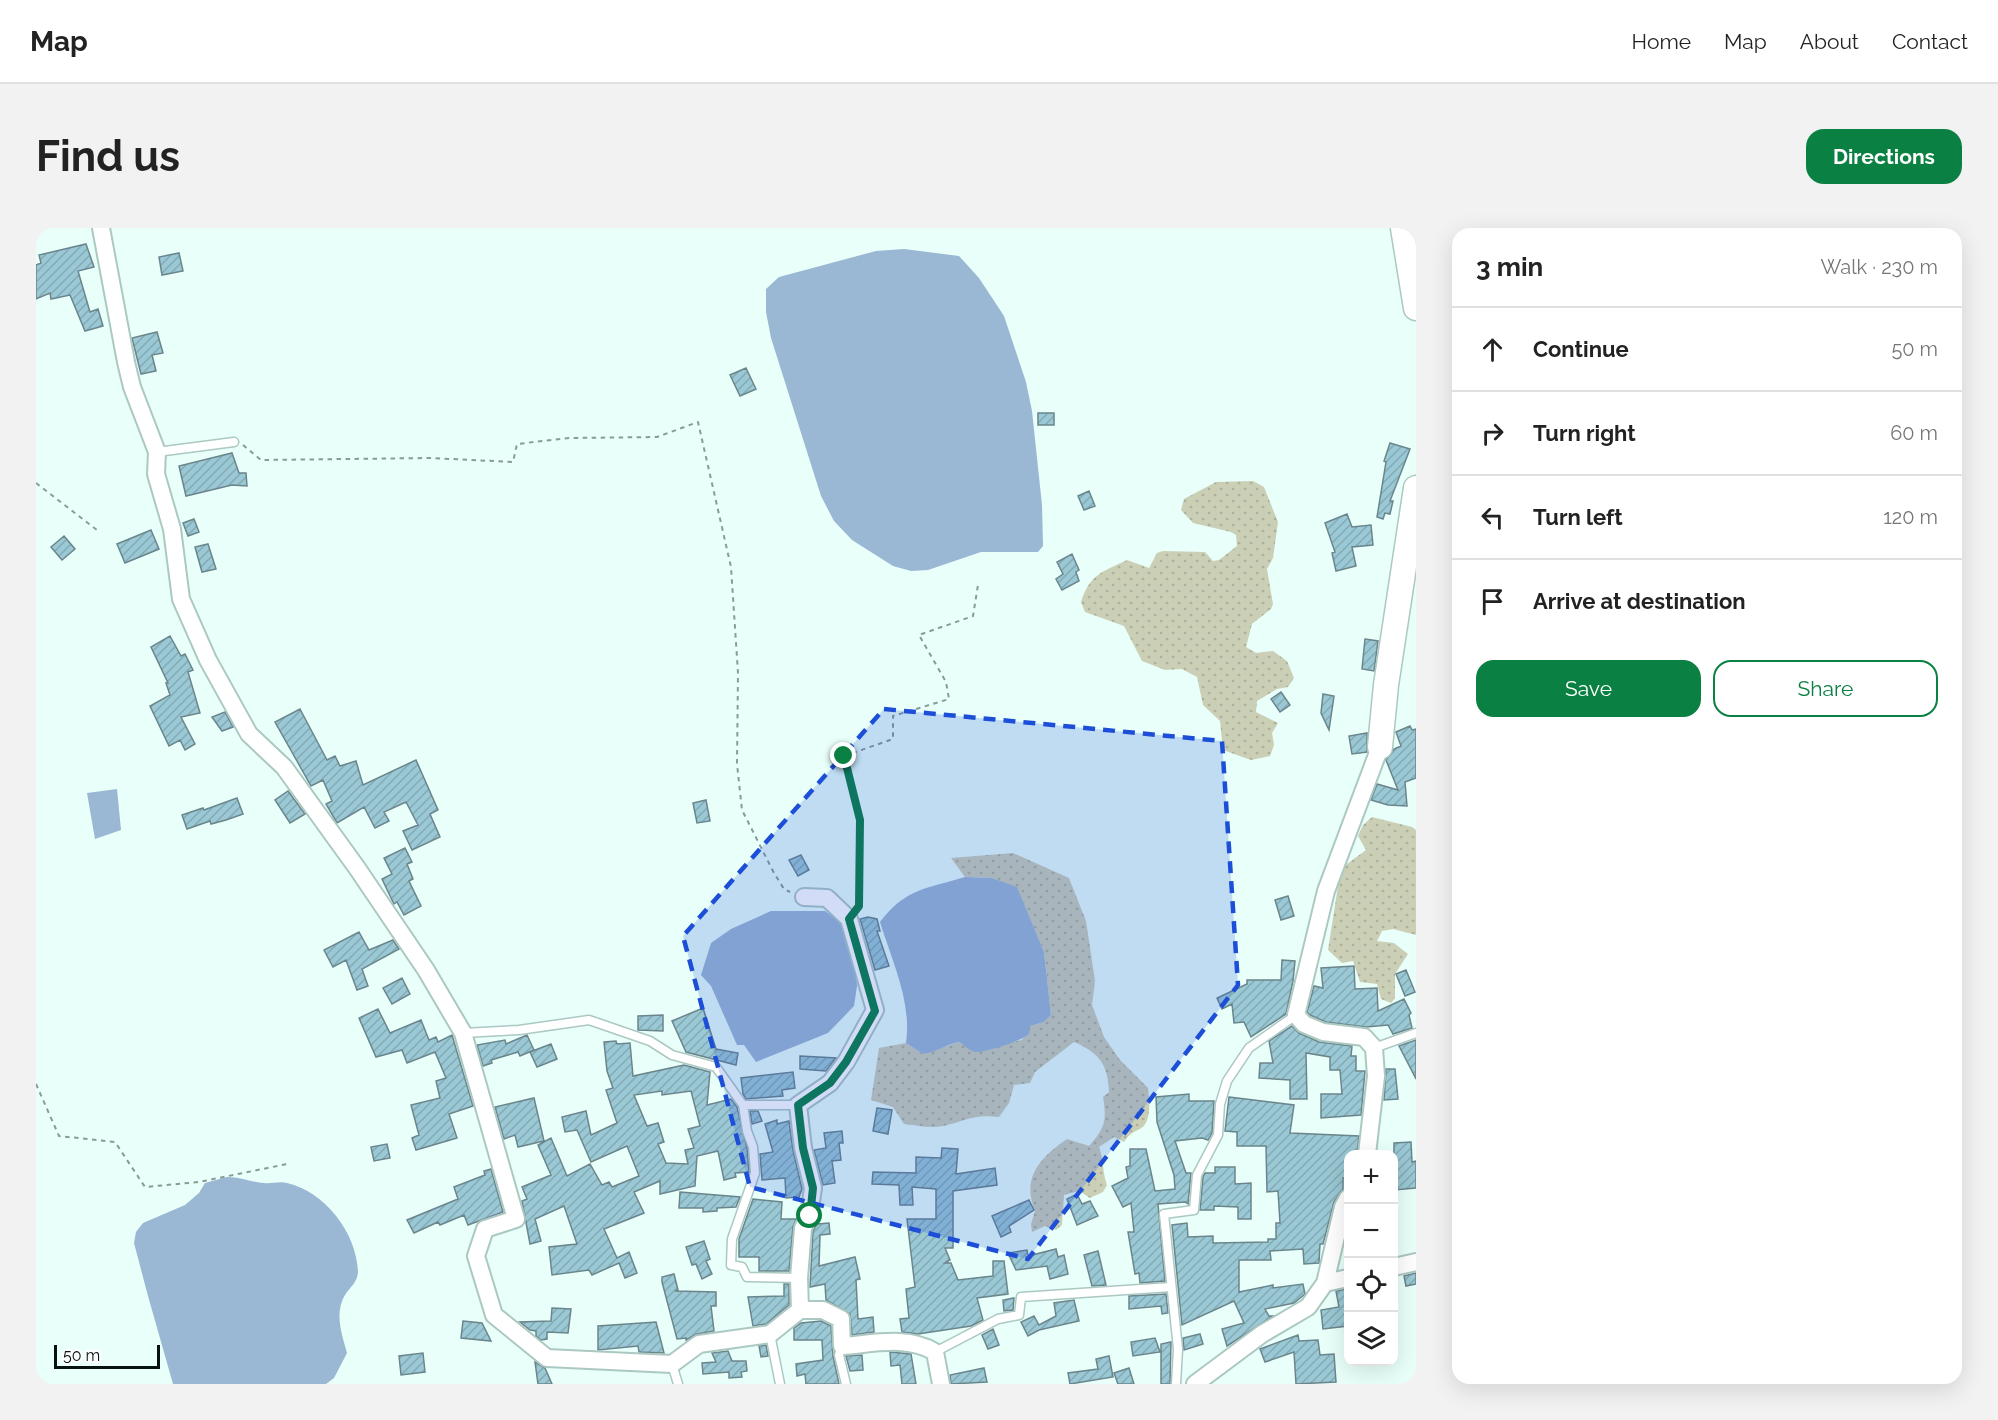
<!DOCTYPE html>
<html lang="en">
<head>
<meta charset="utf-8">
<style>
  :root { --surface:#fff; --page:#f2f2f2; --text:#222; --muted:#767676; --line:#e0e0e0; --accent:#0b8043 }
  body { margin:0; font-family:Raleway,sans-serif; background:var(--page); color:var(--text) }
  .controls { position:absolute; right:18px; bottom:18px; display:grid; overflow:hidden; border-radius:12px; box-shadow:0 6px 24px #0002 }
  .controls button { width:54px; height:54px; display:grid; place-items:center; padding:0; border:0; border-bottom:2px solid var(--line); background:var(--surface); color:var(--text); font:30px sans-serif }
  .scale { position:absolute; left:18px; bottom:15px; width:106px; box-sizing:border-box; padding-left:6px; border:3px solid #07110f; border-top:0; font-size:16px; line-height:21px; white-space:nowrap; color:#07110f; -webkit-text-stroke:4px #fff; paint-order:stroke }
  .stop { position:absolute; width:18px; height:18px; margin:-14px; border:4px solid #0b8043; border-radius:50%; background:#fff }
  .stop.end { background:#0b8043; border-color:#fff; box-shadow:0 2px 6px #0008 }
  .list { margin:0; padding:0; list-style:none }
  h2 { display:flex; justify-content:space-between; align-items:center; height:78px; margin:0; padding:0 24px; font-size:26px }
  h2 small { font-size:20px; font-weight:400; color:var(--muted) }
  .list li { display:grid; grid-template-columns:39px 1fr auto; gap:18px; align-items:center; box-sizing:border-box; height:84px; padding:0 24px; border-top:2px solid var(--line) }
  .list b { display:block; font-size:22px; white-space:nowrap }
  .list em { font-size:20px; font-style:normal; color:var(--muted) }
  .actions { display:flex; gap:12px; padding:18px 24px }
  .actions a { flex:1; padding:14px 0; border:2px solid var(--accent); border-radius:18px; text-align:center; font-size:21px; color:var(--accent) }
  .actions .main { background:var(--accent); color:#fff }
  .icon { flex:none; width:33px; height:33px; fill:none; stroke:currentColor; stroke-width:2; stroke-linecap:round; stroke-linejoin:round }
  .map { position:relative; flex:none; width:1380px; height:1156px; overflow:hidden; border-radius:18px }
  header { display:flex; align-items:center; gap:36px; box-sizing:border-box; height:84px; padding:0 30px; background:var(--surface); border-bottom:2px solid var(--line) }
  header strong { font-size:28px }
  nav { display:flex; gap:33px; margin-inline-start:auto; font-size:21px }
  .intro { display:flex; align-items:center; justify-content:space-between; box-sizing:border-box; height:144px; padding:0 36px }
  h1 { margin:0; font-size:42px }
  .button { padding:15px 27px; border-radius:18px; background:var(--accent); color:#fff; font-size:21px; font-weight:700 }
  main { display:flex; gap:36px; padding:0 36px }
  aside { flex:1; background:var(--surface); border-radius:18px; box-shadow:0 6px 24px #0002 }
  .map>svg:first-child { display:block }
</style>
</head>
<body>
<header>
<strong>Map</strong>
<nav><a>Home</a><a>Map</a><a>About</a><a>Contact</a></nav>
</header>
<div class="intro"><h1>Find us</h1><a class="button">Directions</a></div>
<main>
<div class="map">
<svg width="1380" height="1156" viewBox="0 0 1380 1156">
  <defs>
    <pattern id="grass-dots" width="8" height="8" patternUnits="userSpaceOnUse" patternTransform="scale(1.5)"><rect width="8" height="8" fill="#cbcfb6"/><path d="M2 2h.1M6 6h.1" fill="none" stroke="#adb19b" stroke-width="1.8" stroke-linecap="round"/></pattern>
    <pattern id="building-hatch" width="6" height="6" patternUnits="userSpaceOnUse" patternTransform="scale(1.5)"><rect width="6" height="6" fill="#9ac8d4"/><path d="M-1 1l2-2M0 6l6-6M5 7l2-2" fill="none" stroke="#83abb5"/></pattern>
  </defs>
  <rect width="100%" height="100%" fill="#e8fffa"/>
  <path fill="url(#grass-dots)" d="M1217 253 1228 259 1242 294 1237 330 1231 341 1237 376 1235 381 1216 396 1210 419 1220 425 1237 423 1251 433 1258 450 1252 459 1241 461 1221 473 1220 484 1242 495 1236 505 1238 517 1234 528 1215 532 1187 522 1184 493 1167 477 1161 449 1146 441 1129 442 1106 433 1088 398 1049 384 1045 374C1054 346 1066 344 1091 332L1113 340 1121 325 1127 323 1169 324 1177 333 1183 332 1201 318 1200 307 1195 304 1157 295 1145 282 1148 271 1180 254Z
    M1336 589 1376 599 1380 602V707L1357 701 1346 703 1341 713 1358 715 1372 726 1359 746V770L1355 775 1345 771 1341 756 1324 754 1317 733 1306 735 1292 722 1304 645 1311 636 1330 622 1322 608 1327 597Z
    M977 625 1033 650 1050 693 1059 753 1056 777 1068 809 1084 832 1112 860C1113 872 1117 896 1102 902 1095 905 1093 907 1088 914L1078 909 1063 919C1068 932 1066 943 1071 957L1067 964 1054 970 1043 963 1028 967 1026 997 1020 1002 1009 998 996 1004 995 996 999 983C985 949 1005 929 1031 911L1053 918C1069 900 1071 893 1067 869L1073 864C1072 837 1064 825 1038 814L999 844 994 855 978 857 973 875 963 889C936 886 931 893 907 898 894 901 880 897 868 896L857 879 835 872 843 820 870 815 887 826 923 814C951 832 957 817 986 812L994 798 1008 794 1015 787 1008 724 981 660 956 650 929 649 915 630Z"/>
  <path fill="#9ab7d3" d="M868 21 923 28 943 50 968 88 990 154 996 183 1006 277 1007 318 1002 324H945L892 342 875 343 857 338 816 312 798 293 785 268 735 110 730 84V61L743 49 840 23Z
    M81 561 85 602 59 611 51 565Z
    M929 649 956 650 981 659 1008 724 1015 787 1008 794 994 798 993 806C985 813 950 825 939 824 934 823 928 817 923 814 909 817 901 824 887 826L870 815C876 774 856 733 844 694 870 660 890 661 929 649Z
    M735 683H789L808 697 818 727 821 758 818 778 792 805 720 834 708 817H701L675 758 665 747 675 715 695 701Z
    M191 949C204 949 215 954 228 955 235 956 244 953 251 955 289 964 320 1004 322 1043 322 1054 314 1059 309 1067 298 1085 306 1107 311 1125L298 1150 290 1156H137L112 1068 98 1015 100 1004 107 995 149 977 163 965 169 955Z"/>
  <path fill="url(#building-hatch)" stroke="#6b858c" stroke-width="1.5" fill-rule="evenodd" d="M50 16 58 39 42 43 54 84 62 81 67 98 49 103 34 67 15 71 14 65 0 71V37L5 35 3 27Z
    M143 25 147 43 126 47 123 29Z
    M121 104 127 125 116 127 120 143 105 146 96 110Z
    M710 140 720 161 704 168 694 147Z
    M1002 185H1018V197H1002Z
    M1354 215 1374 221 1354 273H1357L1354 286 1349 285 1347 291 1341 289 1350 234 1348 233Z
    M196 225 203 245H210L211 258 196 257 150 268 143 238Z
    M1053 263 1059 278 1048 282 1042 268Z
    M1311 286 1316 299 1335 297 1337 317 1316 319 1320 338 1300 343 1296 325 1299 324 1289 295Z
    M158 291 163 304 152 308 147 295Z
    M115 302 123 321 89 335 81 316Z
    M28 308 39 321 26 332 15 319Z
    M172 316 180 341 166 344 159 319Z
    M1036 326 1043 342 1040 344 1043 353 1026 362 1020 351 1027 346 1021 334Z
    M134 408 145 428 149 426 157 442 152 444 164 485 145 489 159 516 149 522 144 512 133 518 114 478 134 467 130 455H132L115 419Z
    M1329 411 1342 413 1338 443 1326 441Z
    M1245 464 1254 477 1244 484 1235 471Z
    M1287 466 1298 468 1293 502 1285 485Z
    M264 481 291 532 299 528 304 538 320 533 327 557 380 532 402 582 394 586 404 609 376 622 367 603 382 597 370 574 348 584 353 593 339 600 328 579 301 595 290 576 296 573 287 552 275 558 239 494Z
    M189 484 197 499 186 503 176 489Z
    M1374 498 1376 502 1380 501V550L1369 554 1371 578 1352 577 1335 572 1341 556 1362 562 1350 532 1358 521 1365 518 1360 504Z
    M1331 505V524L1316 526 1313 508Z
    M252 563 269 586 254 595 239 572Z
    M201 570 207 586 190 592 175 596 174 593 151 601 146 587 167 580 168 582Z
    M670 572 674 593 661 595 657 575Z
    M369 620 376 634 371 636 377 651 373 653 385 678 368 687 361 674 358 676 356 672 346 651 356 646 348 630Z
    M765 627 773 642 762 648 753 632Z
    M1252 668 1258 688 1245 692 1239 672Z
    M832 689 841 691 844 703H841L853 738 839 742 824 691Z
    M323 704 333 722 357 712 363 721 326 741 332 758 321 762 310 732 297 739 288 722Z
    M1246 732 1259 733 1257 753 1250 786 1215 809 1208 794 1198 795 1196 776 1186 781 1181 770 1211 756V752H1245Z
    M1318 738 1319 761 1341 760 1342 783 1368 771 1375 785 1373 787 1376 800 1357 806 1352 797 1330 799 1290 794 1274 787 1271 784 1278 758 1287 760 1285 740Z
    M1370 742 1379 764 1369 768 1360 746Z
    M366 750 374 766 356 776 347 760Z
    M667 780 680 821 702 825 700 837 650 824 636 793Z
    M342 781 354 805 385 792 393 812 400 809 402 814 416 807 437 878 413 886 421 910 380 922 376 910 383 907 375 877 404 870 400 853 410 850 399 824 371 835 366 822 340 829 323 790Z
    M627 787V803L602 802V788Z
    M1256 798 1263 805 1283 814 1316 818 1315 828H1320V843H1329L1325 887 1285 890V866H1306L1304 842H1294V829L1270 825 1271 871H1254V852L1223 850 1224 835H1237L1233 813Z
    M491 807 498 822 484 828 482 824 455 832 456 835 447 838 441 817 469 812 470 816Z
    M1380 812V851L1363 818Z
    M580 813 581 816 594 815 597 848 648 837 674 844 671 877 695 871 701 879 711 920 713 944 699 945 700 949 688 952 682 923 661 928 659 958 624 966V953L598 964 608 985 568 1001 581 1030 593 1024 601 1045 589 1050 583 1035 556 1047 553 1042 516 1047 513 1019 541 1016 528 978 499 991 505 1013 494 1016 486 973 491 971 486 959 515 947 502 917 515 910 531 948 554 936 566 957 573 954 576 959 603 948 591 918 555 934 541 902 529 904 526 889 550 883 555 907 581 895 570 862 577 860 571 843 568 814ZM626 863V867L655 863 664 898 652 901 658 920 649 922 652 936 630 935 622 916 628 914 622 895 611 898 598 867Z
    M515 816 521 831 501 839 494 824Z
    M764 828 800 830 790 843 764 841Z
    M1350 841H1359L1362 871 1348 872Z
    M757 844 759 860 746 862 747 868 710 871 707 866 705 850Z
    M1153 866V873H1178L1176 905 1172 912 1166 910 1139 913 1150 945H1155L1152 976 1149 974 1122 976 1129 1053 1104 1055 1103 1045 1099 1046 1092 1004H1098L1095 975 1087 979 1076 958 1092 950 1090 939 1094 938V921H1110L1119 963 1139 961 1138 947 1121 894 1120 869Z
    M1193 869 1258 877 1254 905 1323 908 1321 927H1312V951L1307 950V961L1298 974 1287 1016H1284L1283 1035 1268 1036 1267 1021 1234 1023 1235 1032H1203V1064L1237 1057V1060L1267 1056 1269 1066 1258 1075 1229 1081 1233 1088H1237L1191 1118 1186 1101 1208 1095 1198 1073 1146 1097 1136 997 1151 995 1152 1009 1177 1008V1015L1232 1014V1011H1240V995H1244L1242 963 1231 964 1230 918H1201V904L1189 903Z
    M498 870 508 913 482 919 479 907 468 911 459 879Z
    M841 880 856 882 852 906 837 903Z
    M714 883H722L726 893 716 896Z
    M741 892V896L753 893 757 922 766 961 763 969 750 970 749 950 726 952 724 926 737 924 729 896Z
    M806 903 807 915H803L805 932 796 933 799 955 787 957 778 922 790 920 788 905Z
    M1375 914 1376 934 1380 933V960L1358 962V915Z
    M351 916 354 930 338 933 335 919Z
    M906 920 922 921 920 946 959 940 961 957 917 963V1020H909L914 1032 909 1035H915L922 1052 957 1048V1033H968L972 1066 941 1070 947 1092 935 1098 882 1106 866 1104 864 1091 873 1090 870 1061 879 1059 871 991H900V961L876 959 877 977H864L863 957 836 956 837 944 880 945V929L905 930Z
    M1179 939H1199V956L1215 955V991H1202V979L1178 978V982H1164L1167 949 1169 945H1179Z
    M455 941 467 984 432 997 428 987 404 997 402 994 378 1005 371 992 422 971 418 959 449 947 448 943Z
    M644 964 704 969 700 979 681 980V983L667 984V980H643Z
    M1041 966 1046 976 1054 973 1062 988 1041 997 1031 971Z
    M717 971 746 974 745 991H760L757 999 753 1043H723V1029H703V1011Z
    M993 972 998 982 973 998 975 1004 965 1009 956 988Z
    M793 995 794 1006 784 1007 783 1038 819 1029 824 1051 820 1052 822 1091 837 1089 838 1104 816 1107 814 1086 790 1072 789 1056 774 1059 777 1003 781 996Z
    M668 1013 674 1031 670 1033 676 1046 666 1051 660 1036 656 1037 650 1019Z
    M1020 1021 1022 1029 1028 1027 1032 1046 1014 1051 1011 1038 980 1042 972 1025 991 1022 992 1028Z
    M1062 1023 1070 1057 1056 1058 1048 1027Z
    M1380 1045V1056L1370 1058 1368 1048Z
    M638 1046 642 1062 639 1063 680 1064V1078H675L678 1103 661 1106 650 1112V1110L641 1111 626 1054V1049Z
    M748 1056H753V1077L730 1096 717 1098 712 1069 748 1068Z
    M1311 1061 1312 1098 1287 1101 1285 1082 1303 1079 1300 1063Z
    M1130 1066 1132 1085 1126 1086 1125 1078 1093 1081V1068Z
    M978 1070 977 1082 968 1083 967 1072Z
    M1038 1072 1043 1093 1003 1102 992 1108 985 1094 998 1088 1003 1097 1020 1088 1018 1075Z
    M516 1080 535 1081 532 1105 511 1104V1111L505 1112 500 1108V1103L494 1102 484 1094 515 1093Z
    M427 1093 446 1095 455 1113 425 1110Z
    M785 1093 795 1098 797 1128 803 1156H770L769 1146 761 1148 760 1136 787 1132 786 1112H758V1100L765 1095Z
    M620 1094 628 1125 603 1124 602 1118 562 1122V1098Z
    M957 1101 963 1117 952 1121 946 1107Z
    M1164 1106 1167 1116 1148 1122 1147 1110Z
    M1262 1107 1263 1113 1282 1112 1284 1127 1298 1126 1300 1154 1260 1156 1258 1124 1229 1134 1224 1121Z
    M1119 1110 1124 1124 1097 1128 1095 1114Z
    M1135 1114 1134 1156H1125V1116Z
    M730 1117 732 1128 725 1129 723 1118Z
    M692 1123 696 1133H710L711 1143 705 1144 706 1149 693 1150V1144L667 1146 666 1135 680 1134 676 1125Z
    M854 1124 875 1126 880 1156H866L864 1137 855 1138Z
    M387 1125 389 1144 365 1147 363 1128Z
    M826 1127 827 1142 814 1143 810 1128Z
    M1073 1128 1077 1149 1034 1156 1032 1145 1062 1141 1060 1131Z
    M499 1134 509 1140 516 1156H502Z
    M948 1140 951 1154 915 1156 914 1147Z
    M1093 1140 1098 1156H1082L1078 1145Z"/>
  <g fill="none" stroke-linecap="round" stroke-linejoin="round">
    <g stroke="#acc8c2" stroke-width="11">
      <path id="lane" d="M121 224 198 214
        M427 805 483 802 553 792 614 813 636 827 680 839 707 877H762
        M1338 820 1380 805
        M707 877 711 903 717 919 719 945 696 1011 695 1037 706 1039 711 1049 763 1050
        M734 1106 744 1156
        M806 1118 803 1127 810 1156
        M899 1124 962 1091 983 1087 985 1069 1135 1059
        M636 1136 642 1156
        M1140 1156 1142 1121 1128 986 1158 982 1161 947 1182 907 1184 876 1191 853 1213 820 1260 787"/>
    </g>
    <g stroke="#acc8c2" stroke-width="20">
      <path id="street" d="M65 0 90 134 96 159 121 224 120 246 136 301 145 371 172 432 213 506 248 539 321 640 390 742 427 805 480 991 449 1001 440 1028 458 1087 511 1130 636 1136 663 1116 734 1106 764 1082
        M768 669 791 670 813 691 839 782 810 834 794 855 762 877 767 920 777 960 773 988 767 1000 763 1050 764 1082H787L805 1091 806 1118C836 1116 871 1107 899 1124L905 1156
        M1331 926 1340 848 1338 820 1328 809 1287 804 1268 796 1260 787 1290 663 1344 519
        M1358 1039 1380 1034
        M1289 1055 1312 1050
        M1159 1156 1226 1106 1272 1079 1289 1055 1307 979 1312 970"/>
    </g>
    <g stroke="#acc8c2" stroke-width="27">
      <path id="secondary" d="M1367 0 1380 80
        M1344 519 1350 457 1380 260"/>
    </g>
    <path stroke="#899b97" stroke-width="2" stroke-dasharray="4.5 4.5" stroke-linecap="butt" d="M207 217 225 232 395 230 477 234 481 216 533 210 621 209 662 194 695 339 702 445 701 536 706 582 738 645 748 661 754 664
      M0 255 61 302
      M822 679 824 592 808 528 857 511V488L913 471 910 454 883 407 937 388 942 357
      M0 856 23 908 79 914 109 959 163 954 251 936"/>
    <use href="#lane" stroke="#fff" stroke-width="8"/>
    <use href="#street" stroke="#fff" stroke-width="16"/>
    <use href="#secondary" stroke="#fff" stroke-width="24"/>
  </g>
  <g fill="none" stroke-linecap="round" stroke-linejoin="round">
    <path stroke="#0b8043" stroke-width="8" d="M774 988 777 960 767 920 762 877 794 855 810 834 839 783 813 691 823 678 824 592 808 528"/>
  </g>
  <path fill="#1d4ed8" fill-opacity="0.2" stroke="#1d4ed8" stroke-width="4.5" stroke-dasharray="12 8" stroke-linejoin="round" d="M848 481 1186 513 1202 757 992 1031 714 959 647 708Z"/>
</svg>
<div class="controls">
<button>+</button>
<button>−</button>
<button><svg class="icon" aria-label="locate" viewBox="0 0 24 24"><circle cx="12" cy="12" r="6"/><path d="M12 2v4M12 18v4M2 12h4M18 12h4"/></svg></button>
<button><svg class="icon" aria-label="layers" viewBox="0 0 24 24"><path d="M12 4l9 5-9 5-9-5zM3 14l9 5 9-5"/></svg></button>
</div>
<div class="scale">50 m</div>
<div class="stop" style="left:774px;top:988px"></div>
<div class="stop end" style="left:808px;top:528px"></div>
</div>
<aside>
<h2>3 min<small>Walk · 230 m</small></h2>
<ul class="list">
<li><svg class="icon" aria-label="ahead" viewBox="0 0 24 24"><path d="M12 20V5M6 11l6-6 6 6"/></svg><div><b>Continue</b></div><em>50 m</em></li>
<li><svg class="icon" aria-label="right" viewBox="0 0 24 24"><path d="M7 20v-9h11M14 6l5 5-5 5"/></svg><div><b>Turn right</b></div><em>60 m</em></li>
<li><svg class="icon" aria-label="left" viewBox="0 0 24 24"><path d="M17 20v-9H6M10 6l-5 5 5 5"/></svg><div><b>Turn left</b></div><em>120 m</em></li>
<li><svg class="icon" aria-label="arrive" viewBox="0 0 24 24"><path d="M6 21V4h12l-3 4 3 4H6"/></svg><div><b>Arrive at destination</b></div></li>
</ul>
<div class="actions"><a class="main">Save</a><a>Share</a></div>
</aside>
</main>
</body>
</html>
